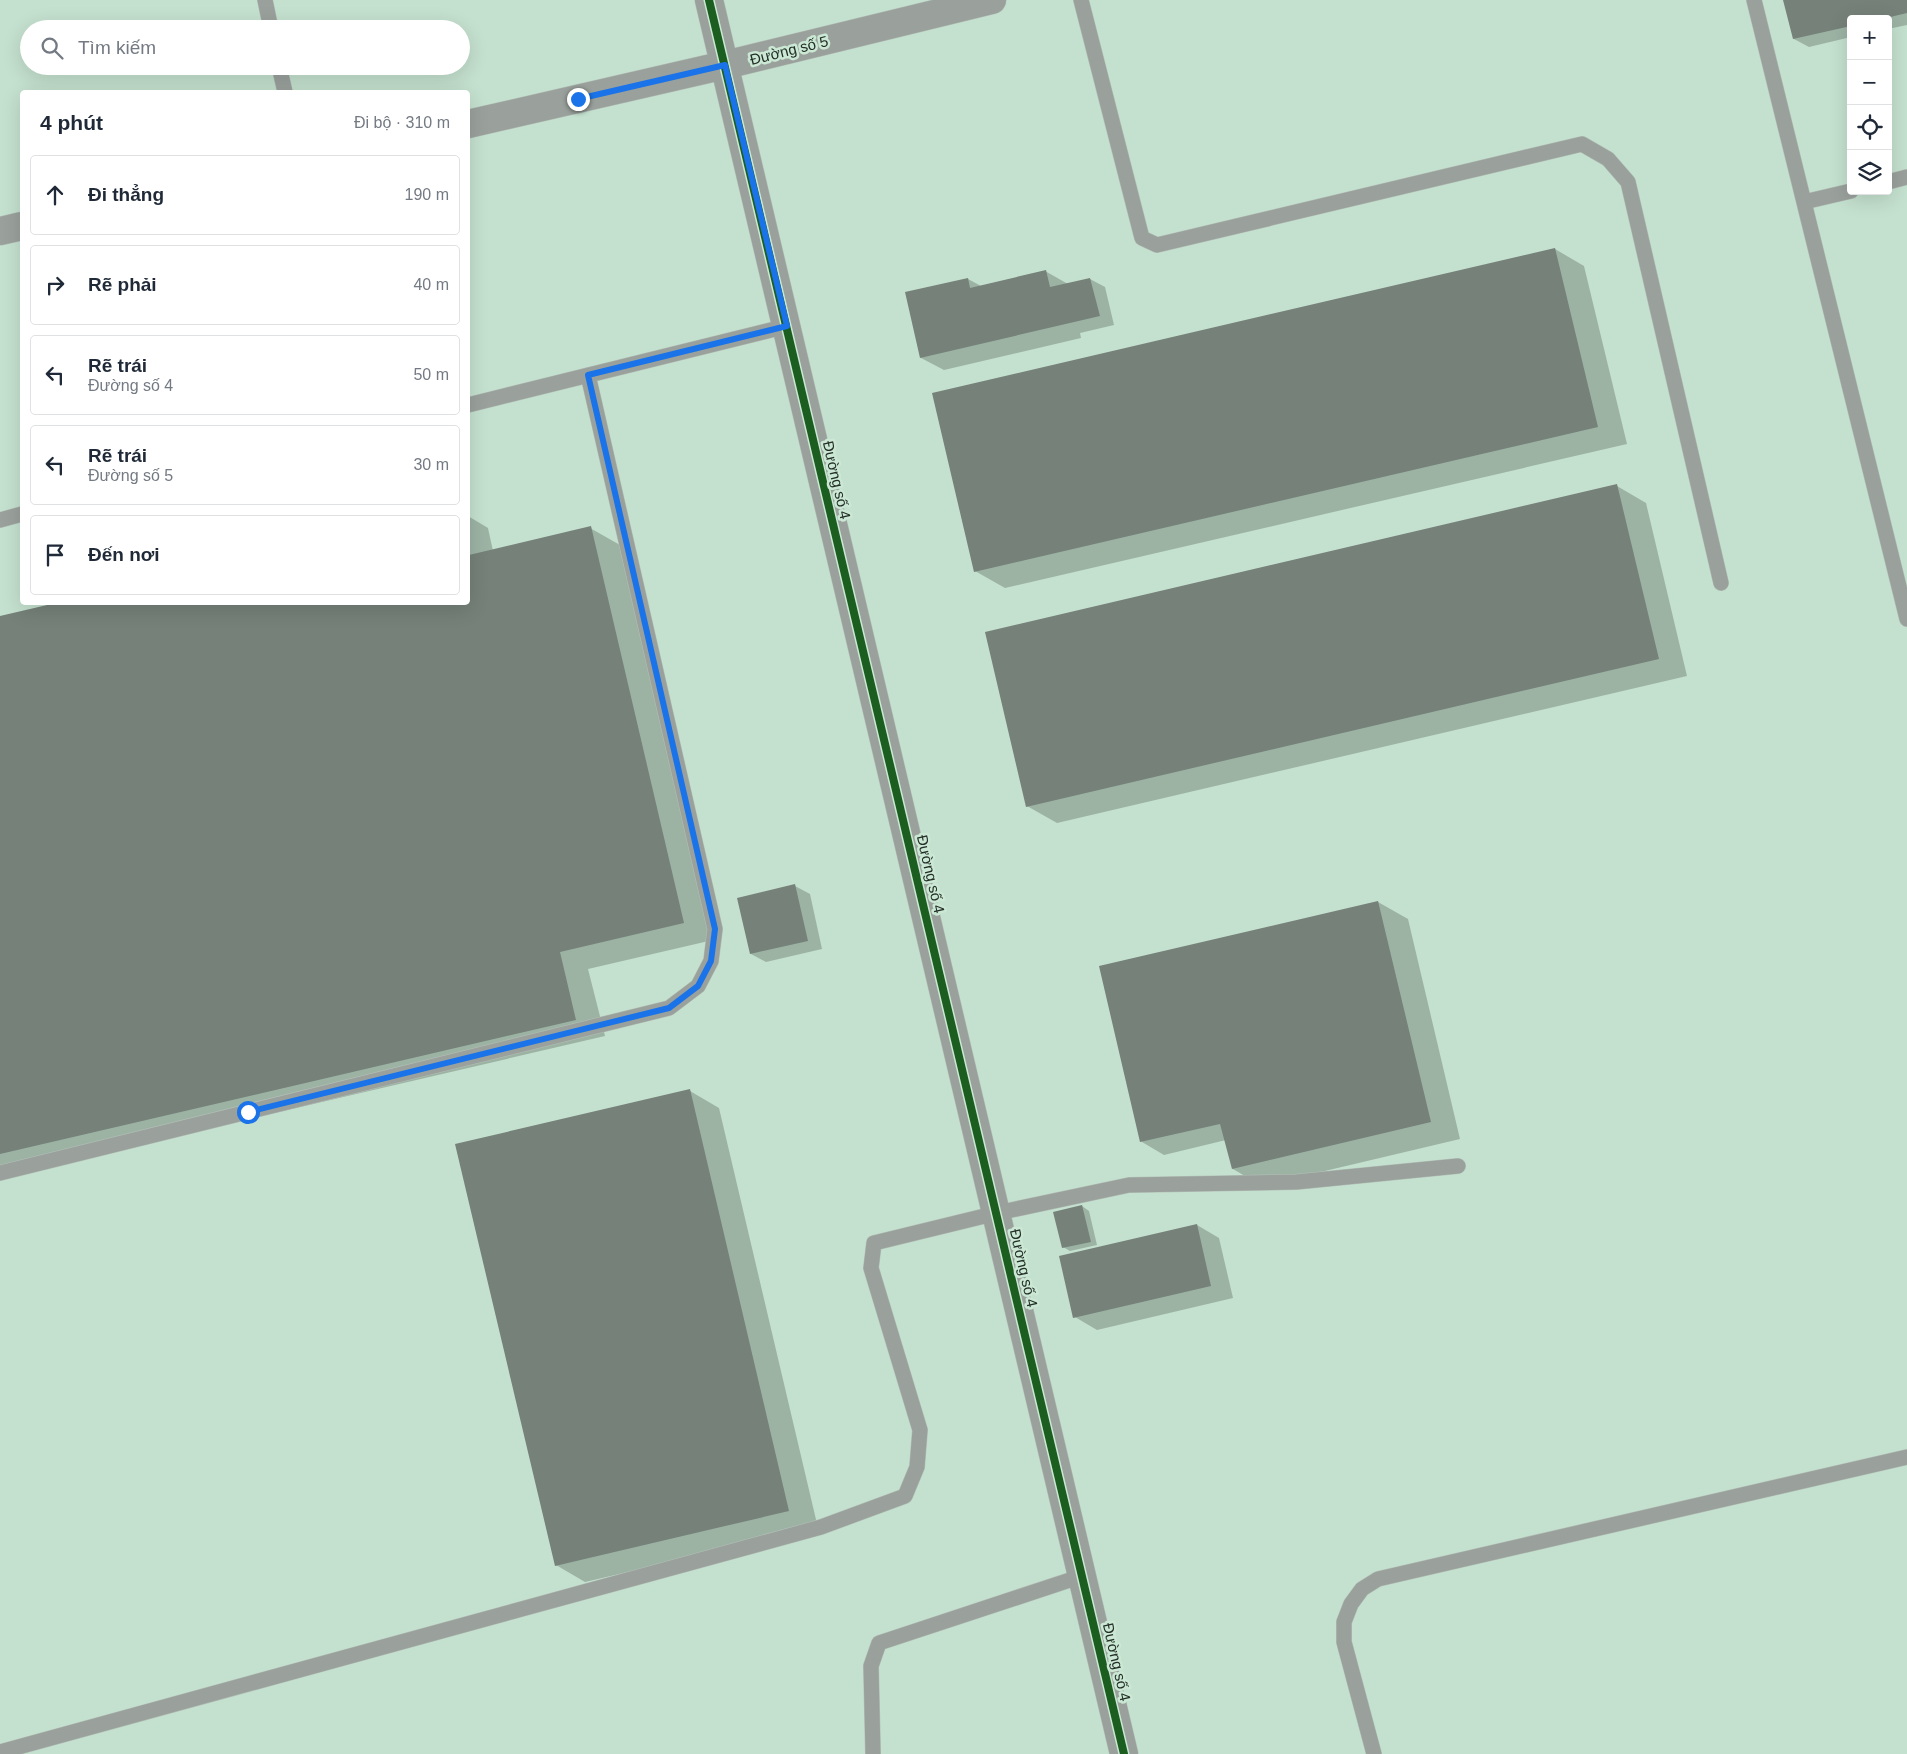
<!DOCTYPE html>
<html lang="vi">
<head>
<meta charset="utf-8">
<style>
  :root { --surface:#fff; --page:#f6f6f7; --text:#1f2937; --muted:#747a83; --line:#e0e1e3 }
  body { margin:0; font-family:Helvetica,sans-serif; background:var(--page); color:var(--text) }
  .controls { position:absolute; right:15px; top:15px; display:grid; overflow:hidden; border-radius:5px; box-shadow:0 5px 20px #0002 }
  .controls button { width:45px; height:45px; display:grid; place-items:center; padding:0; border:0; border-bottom:1px solid var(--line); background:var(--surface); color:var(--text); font:25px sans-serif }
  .stop { position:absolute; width:15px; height:15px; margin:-11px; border:4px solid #1a73e8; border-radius:50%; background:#fff }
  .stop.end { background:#1a73e8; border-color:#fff; box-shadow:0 1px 5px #0008 }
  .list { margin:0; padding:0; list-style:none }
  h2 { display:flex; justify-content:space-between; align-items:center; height:65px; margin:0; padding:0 20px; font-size:21px }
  h2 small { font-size:16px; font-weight:400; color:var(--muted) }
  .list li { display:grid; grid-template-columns:32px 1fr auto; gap:15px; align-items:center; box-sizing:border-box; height:80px; margin:0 10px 10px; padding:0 10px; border:1px solid var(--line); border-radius:5px }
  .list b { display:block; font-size:19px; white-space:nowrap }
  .list p { margin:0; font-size:16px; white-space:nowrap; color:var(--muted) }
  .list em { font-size:16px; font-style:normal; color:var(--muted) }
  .icon { flex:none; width:28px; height:28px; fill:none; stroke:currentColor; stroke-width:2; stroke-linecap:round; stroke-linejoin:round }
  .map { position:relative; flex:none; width:1907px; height:1754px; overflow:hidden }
  .search { position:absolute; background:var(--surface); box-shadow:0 5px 20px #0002; left:20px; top:20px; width:450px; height:55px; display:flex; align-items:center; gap:12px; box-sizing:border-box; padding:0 18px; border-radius:28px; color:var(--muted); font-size:19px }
  .panel { position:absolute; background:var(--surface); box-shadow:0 5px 20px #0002; left:20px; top:90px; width:450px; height:515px; border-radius:5px }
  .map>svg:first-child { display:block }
</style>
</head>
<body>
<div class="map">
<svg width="1907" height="1754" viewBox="0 0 1907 1754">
  <rect width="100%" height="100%" fill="#d1e2d7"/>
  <path fill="#c4e0ce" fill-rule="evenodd" d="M0 0H1907V1754H0ZM1851 19H1888V191H1851ZM29 29H461V66H29ZM22 92H468V602H22Z"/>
  <path fill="#0003" d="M1785 0H1907V25L1888 29V19H1851V37L1809 47 1794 39Z
    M1555 249 1584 266 1627 444 1005 588 975 571Z
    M1045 271 1068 284 1090 279 1105 287 1114 325 1080 333 1081 338 944 370 921 358 968 279 981 286Z
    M1617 486 1646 503 1687 676 1057 823 1027 806Z
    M468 516 488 528 493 551 590 528 620 545 713 940 588 969 605 1036 0 1177V618L468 602Z
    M795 886 810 894 822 949 766 962 751 954Z
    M1378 902 1408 919 1460 1139 1262 1186 1233 1169 1226 1140 1164 1155 1142 1142 1100 967Z
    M690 1091 719 1108 818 1528 585 1582 556 1565Z
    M1082 1206 1089 1211 1097 1245 1070 1251 1063 1247Z
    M1197 1225 1219 1238 1233 1298 1097 1330 1075 1317Z"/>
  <path fill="#758179" d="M1783 0H1907V13L1882 19H1851V26L1793 39Z
    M1555 248 1598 427 974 572 932 393Z
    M1046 270 1050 287 1090 278 1100 316 920 358 905 292 968 278 970 288Z
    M1617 484 1659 659 1026 807 985 632Z
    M591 526 684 923 560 952 576 1020 0 1154V616L60 602H468V552L469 555Z
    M795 884 808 941 750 954 737 898Z
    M1378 901 1431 1122 1232 1169 1220 1124 1140 1142 1099 966Z
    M690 1089 789 1511 555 1566 455 1144Z
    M1082 1205 1091 1242 1062 1248 1053 1212Z
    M1197 1224 1211 1286 1073 1318 1059 1256Z"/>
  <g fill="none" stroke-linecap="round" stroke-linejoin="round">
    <g stroke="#b3c0b8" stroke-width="16">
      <path id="lane" d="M265 0 271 29
        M1081 0 1142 238 1157 245 1582 144 1608 159 1628 182 1721 583
        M1754 0 1907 619
        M279 66 285 92
        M1888 182 1907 177
        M1804 202 1851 191
        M468 405 787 326
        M0 520 22 514
        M0 1173 669 1008 698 986 711 961 715 929 588 375
        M0 1752 821 1527 905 1496 917 1467 920 1430 871 1268 874 1243 997 1213 1129 1185 1296 1182 1458 1166
        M873 1754 871 1666 879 1643 1082 1576
        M1374 1754 1344 1642V1622L1351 1604 1362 1589 1378 1579 1907 1457"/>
    </g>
    <g stroke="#b3c0b8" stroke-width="29">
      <path id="street" d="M709 0 1124 1754
        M468 124 725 65 992 0
        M0 231 22 226"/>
    </g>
    <use href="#lane" stroke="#9aa19c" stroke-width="15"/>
    <use href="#street" stroke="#9aa19c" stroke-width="28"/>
    <g stroke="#cbe8d4" stroke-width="11">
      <path id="cycleway" d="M709 0 1124 1754"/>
    </g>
    <use href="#cycleway" stroke="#1b5e20" stroke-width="8"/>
  </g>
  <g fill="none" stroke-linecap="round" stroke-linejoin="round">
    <path stroke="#1a73e8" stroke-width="6" d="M248 1112 669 1008 698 986 711 961 715 929 588 375 787 326 725 65 578 99"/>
  </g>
  <g text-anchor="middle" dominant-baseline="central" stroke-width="5" stroke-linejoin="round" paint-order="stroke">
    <g font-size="15" fill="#232e27" stroke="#cbe8d4">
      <text transform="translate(789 50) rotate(-14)">Đường số 5</text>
      <text transform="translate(837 480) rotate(77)">Đường số 4</text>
      <text transform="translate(931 874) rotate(77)">Đường số 4</text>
      <text transform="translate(1024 1268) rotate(77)">Đường số 4</text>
      <text transform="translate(1117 1662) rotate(77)">Đường số 4</text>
    </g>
  </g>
</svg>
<div class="controls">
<button>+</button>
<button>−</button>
<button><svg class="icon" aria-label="locate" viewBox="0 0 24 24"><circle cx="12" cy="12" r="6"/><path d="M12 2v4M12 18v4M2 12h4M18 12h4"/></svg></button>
<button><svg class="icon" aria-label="layers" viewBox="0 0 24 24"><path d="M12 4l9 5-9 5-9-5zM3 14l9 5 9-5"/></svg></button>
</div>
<div class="stop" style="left:248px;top:1112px"></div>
<div class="stop end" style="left:578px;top:99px"></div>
<div class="search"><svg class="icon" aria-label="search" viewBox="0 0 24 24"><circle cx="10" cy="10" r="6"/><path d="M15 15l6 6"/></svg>Tìm kiếm</div>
<section class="panel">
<h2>4 phút<small>Đi bộ · 310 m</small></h2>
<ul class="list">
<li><svg class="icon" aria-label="ahead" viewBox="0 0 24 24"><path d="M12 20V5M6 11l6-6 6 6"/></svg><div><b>Đi thẳng</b></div><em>190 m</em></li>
<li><svg class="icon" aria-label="right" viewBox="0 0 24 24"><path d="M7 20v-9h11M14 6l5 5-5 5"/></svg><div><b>Rẽ phải</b></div><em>40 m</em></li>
<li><svg class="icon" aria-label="left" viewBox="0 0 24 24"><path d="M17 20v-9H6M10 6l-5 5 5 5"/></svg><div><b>Rẽ trái</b><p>Đường số 4</p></div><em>50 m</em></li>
<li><svg class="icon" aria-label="left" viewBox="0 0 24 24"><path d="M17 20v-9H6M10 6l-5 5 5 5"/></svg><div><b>Rẽ trái</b><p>Đường số 5</p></div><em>30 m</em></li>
<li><svg class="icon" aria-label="arrive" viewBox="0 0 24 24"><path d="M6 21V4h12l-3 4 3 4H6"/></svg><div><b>Đến nơi</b></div></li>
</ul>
</section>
</div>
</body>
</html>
